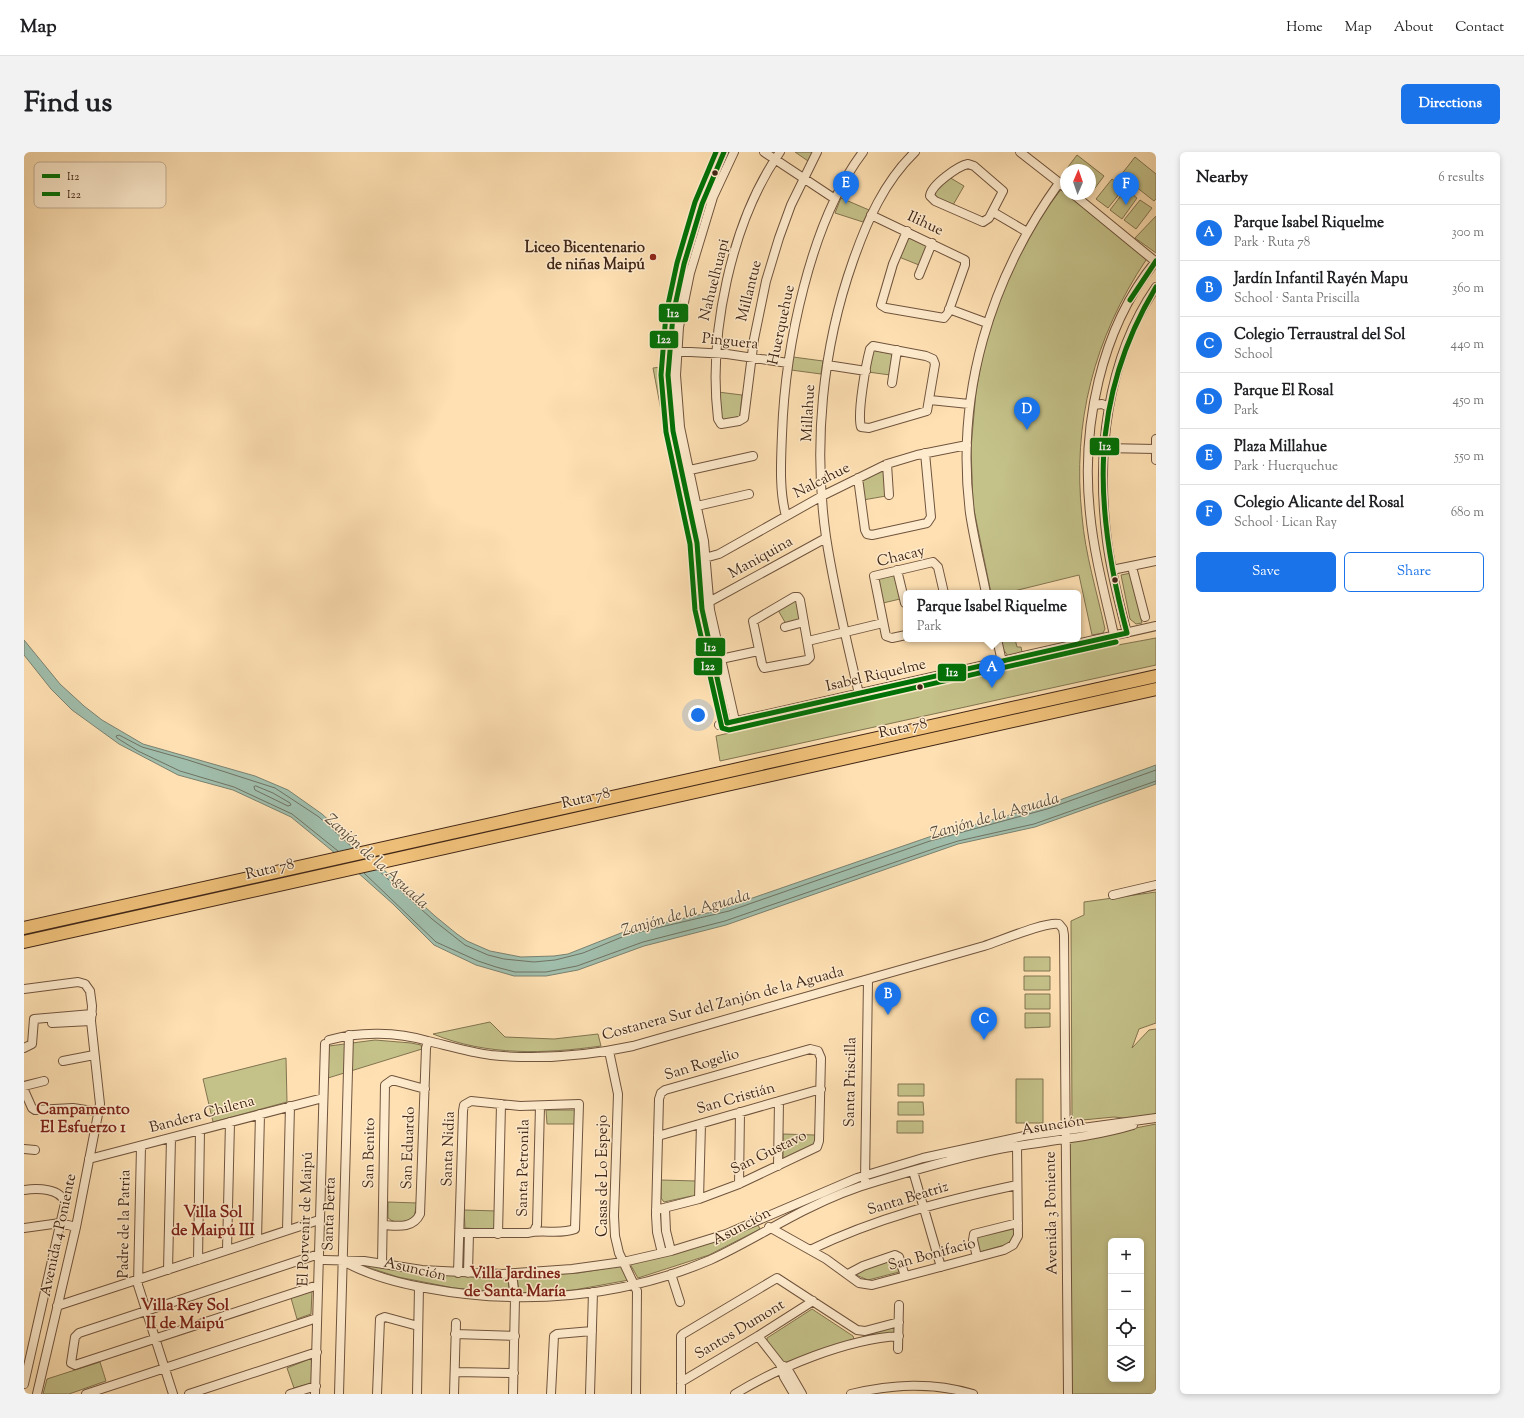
<!DOCTYPE html>
<html lang="en">
<head>
<meta charset="utf-8">
<style>
  :root { --surface:#fff; --page:#f2f2f2; --text:#202124; --muted:#757577; --line:#e0e0e0; --accent:#1a73e8 }
  body { margin:0; font-family:"Sorts Mill Goudy",serif; background:var(--page); color:var(--text) }
  .controls { position:absolute; right:12px; bottom:12px; display:grid; overflow:hidden; border-radius:6px; box-shadow:0 2px 6px #0003 }
  .controls button { width:36px; height:36px; display:grid; place-items:center; padding:0; border:0; border-bottom:1px solid var(--line); background:var(--surface); color:var(--text); font:20px sans-serif }
  .compass { position:absolute; left:1036px; top:12px; width:36px; height:36px; border-radius:50%; background:var(--surface); box-shadow:0 2px 6px #0003; rotate:2deg }
  .you { position:absolute; left:674px; top:563px; width:14px; height:14px; margin:-10px; border:3px solid #fff; border-radius:50%; background:#1a73e8; box-shadow:0 0 0 6px #1a73e833 }
  .badge { display:grid; place-items:center; width:26px; height:26px; border-radius:50%; background:var(--accent); color:#fff; font-size:13px; font-weight:700 }
  .pin { position:absolute; translate:-50% -33px; filter:drop-shadow(0 1px 2px #0008) }
  .pin::after { content:''; position:absolute; top:21px; width:14px; height:12px; background:inherit; clip-path:polygon(0 0,100% 0,50% 100%) }
  .popup { position:absolute; left:879px; top:438px; width:178px; height:52px; box-sizing:border-box; display:grid; place-content:center; border-radius:6px; background:var(--surface); filter:drop-shadow(0 1px 3px #0005); font-size:13px; white-space:nowrap; color:var(--muted) }
  .popup b { font-size:15px; color:var(--text) }
  .popup::after { content:''; position:absolute; left:50%; top:100%; margin-left:-8px; border:8px solid transparent; border-top-color:var(--surface) }
  .list { margin:0; padding:0; list-style:none }
  h2 { display:flex; justify-content:space-between; align-items:center; height:52px; margin:0; padding:0 16px; font-size:17px }
  h2 small { font-size:13px; font-weight:400; color:var(--muted) }
  .list li { display:grid; grid-template-columns:26px 1fr auto; gap:12px; align-items:center; box-sizing:border-box; height:56px; padding:0 16px; border-top:1px solid var(--line) }
  .list b { display:block; font-size:15px; white-space:nowrap }
  .list p { margin:0; font-size:13px; white-space:nowrap; color:var(--muted) }
  .list em { font-size:13px; font-style:normal; color:var(--muted) }
  .actions { display:flex; gap:8px; padding:12px 16px }
  .actions a { flex:1; padding:9px 0; border:1px solid var(--accent); border-radius:6px; text-align:center; font-size:14px; color:var(--accent) }
  .actions .main { background:var(--accent); color:#fff }
  .icon { flex:none; width:22px; height:22px; fill:none; stroke:currentColor; stroke-width:2; stroke-linecap:round; stroke-linejoin:round }
  .map { position:relative; flex:none; width:1132px; height:1242px; overflow:hidden; border-radius:6px }
  header { display:flex; align-items:center; gap:24px; box-sizing:border-box; height:56px; padding:0 20px; background:var(--surface); border-bottom:1px solid var(--line) }
  header strong { font-size:19px }
  nav { display:flex; gap:22px; margin-inline-start:auto; font-size:14px }
  .intro { display:flex; align-items:center; justify-content:space-between; box-sizing:border-box; height:96px; padding:0 24px }
  h1 { margin:0; font-size:28px }
  .button { padding:10px 18px; border-radius:6px; background:var(--accent); color:#fff; font-size:14px; font-weight:700 }
  main { display:flex; gap:24px; padding:0 24px }
  aside { flex:1; background:var(--surface); border-radius:6px; box-shadow:0 2px 6px #0003 }
  .map>svg:first-child { display:block }
</style>
</head>
<body>
<header>
<strong>Map</strong>
<nav><a>Home</a><a>Map</a><a>About</a><a>Contact</a></nav>
</header>
<div class="intro"><h1>Find us</h1><a class="button">Directions</a></div>
<main>
<div class="map">
<svg width="1132" height="1242" viewBox="0 0 1132 1242">
  <rect width="100%" height="100%" fill="#fee0b2"/>
  <filter id="stains"><feTurbulence type="fractalNoise" baseFrequency=".005" numOctaves="4"/><feColorMatrix values="0 0 0 0 .2 0 0 0 0 .09 0 0 0 0 .02 0 0 0 .5 -.17"/></filter>
  <radialGradient id="worn" r=".72"><stop offset=".6" stop-color="#630" stop-opacity="0"/><stop offset="1" stop-color="#630" stop-opacity=".3"/></radialGradient>
  <path fill="#c4c189" stroke="#827450" fill-rule="evenodd" d="M771 0H789L784 9Z
    M1053 3 1080 24 1068 40 1066 38V18L1041 19Z
    M1111 5 1132 22V47L1130 49 1097 23Z
    M925 25 940 34 929 53 913 46 910 42Z
    M1088 27 1100 36 1084 56 1072 47Z
    M1038 36 1042 39V42H1046L1121 105 1122 108C1070 186 1048 271 1058 364 1061 402 1073 440 1081 477L1079 481 1068 483 1055 423 982 441H967L949 353 947 296 952 239 960 196 981 132 1011 72Z
    M1102 37 1113 46 1098 67 1086 58Z
    M817 46 845 58 839 70 811 61Z
    M1116 48 1128 56 1112 77 1100 68Z
    M1132 64V101L1111 86Z
    M885 85 903 93 895 113 875 105Z
    M848 198 868 202 866 223 844 220Z
    M769 205 799 209 797 222 767 218Z
    M637 215 638 258H637L629 216Z
    M694 240 718 243 716 264 708 267 698 268Z
    M859 318 862 344 839 348 838 329Z
    M1107 421 1118 471 1112 472 1106 467 1097 423Z
    M870 422 876 447 859 451 854 427Z
    M769 449H773L777 468 762 472 754 458Z
    M1132 486V513L696 609 692 584 1094 493Z
    M977 487H991L993 495H997L998 500 984 504 979 497Z
    M1132 740V871L1115 877 1108 896 1125 878 1132 877V963L1108 967 1090 965 1048 969 1047 769 1060 763V750Z
    M1000 805H1026V819H1000Z
    M1000 824H1026V838H1000Z
    M1001 842H1026V857H1001Z
    M1001 861H1026V875L1001 876Z
    M466 870 481 885 530 887 574 882 577 894C521 902 463 904 409 882Z
    M351 888 387 891 397 893 398 897 304 926 305 894Z
    M262 906 263 950 189 970 179 927Z
    M992 927H1019V971H992Z
    M874 932H900V944H874Z
    M874 950H899L900 963H874Z
    M522 958H551V972H523Z
    M873 969H899V981H873Z
    M1132 972V1242H1047L1045 989ZM1087 1089H1117V1227H1087Z
    M759 982 791 983V992L759 1007Z
    M637 1028 672 1029V1043L640 1050 637 1046Z
    M364 1050 393 1051 390 1065C382 1070 372 1073 364 1066Z
    M440 1058 473 1059 470 1078 441 1076Z
    M734 1073 736 1077 685 1103 614 1126 606 1112 638 1105Z
    M990 1076V1084L984 1092 956 1100 950 1085Z
    M867 1107 872 1109 875 1120 844 1128 832 1123 842 1116Z
    M337 1113 426 1123 483 1124 486 1141 430 1136 374 1125Z
    M597 1114 605 1128 550 1138 495 1141 493 1124 554 1121Z
    M288 1139 287 1162 273 1167 267 1146Z
    M788 1157 829 1184 830 1187 760 1211 743 1189V1186Z
    M872 1173V1182L843 1185 842 1182Z
    M288 1206V1231L270 1236 263 1216Z
    M76 1210 82 1229 45 1242H19L23 1227Z"/>
  <path fill="#a0bdab" stroke="#7a8170" d="M0 488 36 532 60 554 78 568 119 592 231 624 264 638 298 662 411 764 433 782 443 789 466 799 497 805 530 804 544 802 602 779 688 760 905 685 1022 653 1132 613V632L1011 675 934 692 702 773 620 794 554 818 522 824H490L452 813 410 793 369 752 323 711 267 665 209 638 154 623 95 592 48 558 27 537 0 503Z"/>
  <g fill="none" stroke-linecap="round" stroke-linejoin="round">
    <path stroke="#707261" stroke-width="1" d="M232 634 249 641 266 651 267 653 264 654 231 638 230 635Z
      M314 699 268 662 210 635 156 619 114 599 93 586 92 584 95 583 118 595 164 608 251 636 295 665 329 696
      M354 718 408 767 441 793 464 803 480 807 510 810 531 808 559 801 603 783 705 759 906 689 1023 657 1132 618
      M340 721 412 790 454 809 472 815 491 820H522L553 814 619 790 701 769 912 696 934 689 1010 672 1132 629"/>
    <g stroke="#70543e" stroke-width="10">
      <path id="minor" d="M700 0 678 52 660 112 649 163 644 223 649 279 673 391 678 457 703 571
        M710 0 689 45 666 121 655 175 652 223 656 275 680 389 686 458 711 569
        M740 0 811 47
        M756 0C707 70 684 183 694 267L697 272 715 269 720 266 730 187 742 129 755 86 767 53 793 0
        M996 0 1042 36
        M944 12 950 14 979 39 965 66 959 70 911 49 906 44C907 33 934 14 944 12Z
        M1049 42 1132 110
        M969 60 1003 80
        M847 63 941 108V113L924 161 920 166 862 156 857 153 869 112 883 79
        M895 123 908 91
        M925 157 963 171
        M849 194 902 204 909 207 911 212 903 259 845 276 837 275C833 261 842 212 846 197Z
        M648 199 703 202 764 211
        M803 213 842 219
        M868 231 873 198
        M906 248 945 252
        M1070 253 1078 252 1085 255
        M1132 287V308
        M1080 296 1132 297
        M863 312 865 343
        M666 318 729 304
        M834 326 841 378 843 382 848 383 903 371 907 365 901 301
        M673 354 725 342
        M762 364C755 338 757 309 758 282 761 196 786 70 839 0
        M677 407 695 402 798 344 863 312 893 303 943 293
        M1108 415 1121 465
        M873 418 881 451
        M1088 418 1132 409
        M962 441C957 415 950 388 946 361 931 242 966 127 1035 31
        M770 445H774L776 448 786 505 783 508 740 516 738 512 729 469Z
        M685 450 802 386
        M761 475 780 470
        M1103 481C1095 451 1087 420 1083 389 1072 304 1082 207 1132 135
        M882 483 868 486 862 484 850 424 909 410 914 415 920 441
        M1090 483C1081 443 1070 403 1066 361 1057 276 1076 177 1132 109
        M973 487 978 510
        M784 489 859 471
        M692 508 734 499
        M835 542C823 490 810 438 802 385 789 293 798 197 829 109 843 69 860 30 891 0
        M695 573 1132 474
        M1089 743 1132 733
        M0 837 54 830 61 832 66 839 68 854 67 869 76 952 52 1075 13 1242
        M28 871 67 869
        M305 888C336 879 373 880 404 889 425 894 445 900 467 903 515 908 562 904 609 894 726 861 843 827 960 794 976 789 1022 769 1035 772L1039 777 1040 783 1044 1242
        M0 896 8 892 10 867 68 862
        M585 899 594 942 590 1064 591 1084 595 1101 613 1139 612 1242
        M39 909 70 903
        M0 934 20 929
        M0 938 8 956 11 958 49 956 75 960
        M634 984 797 937
        M117 994 114 1133 149 1242
        M0 997 11 998
        M65 1007 299 946
        M754 1014 755 949
        M889 1019 917 1115
        M841 1029 844 828
        M715 1032 716 960
        M0 1038C13 1036 37 1036 41 1051L0 1232
        M675 1047 677 972
        M641 1057 642 1079 647 1099
        M632 1058 675 1047 715 1032 793 995 795 989 797 906 794 899 786 897 641 938 637 941 635 947 632 1063 633 1080 638 1101
        M359 1073C373 1074 389 1077 396 1062L402 896 404 889
        M745 1075 802 1107 835 1131 848 1133 980 1098 989 1093 994 1084 993 994
        M0 1076 36 1071 52 1075
        M263 1078 266 954
        M510 1079 513 1073 516 954
        M474 1082 477 952
        M233 1088 236 962
        M203 1098 206 970
        M786 1098C852 1066 922 1048 993 1033
        M953 1105 949 1088 950 1082 994 1071
        M174 1108 176 978
        M300 1108 340 1109 398 1118 478 1122 548 1117 599 1110 647 1099 702 1082 833 1026 899 1006 1000 984 1132 966
        M319 1109C344 1123 374 1131 402 1136 497 1154 597 1146 686 1108 719 1093 749 1074 781 1058 805 1046 829 1036 854 1029 894 1017 934 1005 975 997 1019 989 1066 986 1109 973
        M358 1112 361 933 368 928 401 937
        M144 1118 147 986
        M434 1121 439 959 440 953 447 949 496 954 555 952 551 1077C536 1083 518 1077 504 1081H436
        M444 1121 445 1081
        M488 1122 491 1146 489 1242
        M647 1122 656 1150
        M824 1122 839 1114 871 1103 875 1105 881 1124
        M294 1133 51 1213 47 1211 51 1185 55 1181 295 1102
        M33 1154 295 1068
        M431 1182 491 1184
        M734 1184 756 1212 760 1225 770 1242
        M874 1197 875 1153
        M760 1214 763 1216 778 1242
        M431 1220 490 1221
        M657 1230 734 1184 789 1149
        M62 1242 293 1166
        M165 1242 293 1200
        M266 1242 292 1234
        M291 1242 301 892
        M315 1242 325 883
        M353 1242 356 1167 361 1165 394 1174
        M393 1242 395 1135
        M430 1242 432 1171
        M527 1242 530 1184 533 1182 568 1179
        M566 1242 569 1140
        M657 1242V1184L659 1182 753 1126 833 1178 841 1179 875 1170
        M711 1242C755 1215 823 1187 875 1184
        M827 1242C869 1232 908 1230 949 1242"/>
    </g>
    <g stroke="#412617" stroke-width="14">
      <path id="highway" d="M0 776 1132 524
        M0 790 1132 537"/>
    </g>
    <use href="#minor" stroke="#feebcd" stroke-width="8"/>
    <use href="#highway" stroke="#efc079" stroke-width="12"/>
    <g stroke="#feebcd" stroke-width="8">
      <path id="bus-1" d="M700 0 678 52 660 112 649 163 644 223 649 279 673 391 678 457 703 571 1103 481C1070 357 1064 248 1132 135
        M1106 148 1132 109"/>
    </g>
    <g stroke="#feebcd" stroke-width="8">
      <path id="bus-2" d="M692 0 671 50 653 111 642 162 637 223 642 280 666 392 671 458 698 576 705 578 1092 490"/>
    </g>
    <use href="#bus-1" stroke="#007106" stroke-width="5"/>
    <use href="#bus-2" stroke="#007106" stroke-width="5"/>
  </g>
  <g fill="#412617" stroke="#feebcd" stroke-width="1.5">
    <circle cx="691" cy="21" r="3.5"/>
    <circle cx="1091" cy="428" r="3.5"/>
    <circle cx="896" cy="535" r="3.5"/>
  </g>
  <circle fill="#8f2418" stroke="#feebcd" stroke-width="1.5" cx="629" cy="105" r="4"/>
  <g text-anchor="middle" dominant-baseline="central" stroke-width="3" stroke-linejoin="round" paint-order="stroke">
    <g font-size="15" fill="#412617" stroke="#feebcd">
      <text transform="translate(901 72) rotate(25)">Ilihue</text>
      <text transform="translate(691 128) rotate(-76)">Nahuelhuapi</text>
      <text transform="translate(726 139) rotate(-76)">Millantue</text>
      <text transform="translate(758 173) rotate(-78)">Huerquehue</text>
      <text transform="translate(706 190) rotate(6)">Pinguera</text>
      <text transform="translate(785 261) rotate(-87)">Millahue</text>
      <text transform="translate(798 329) rotate(-27)">Nalcahue</text>
      <text transform="translate(877 405) rotate(-14)">Chacay</text>
      <text transform="translate(737 406) rotate(-29)">Maniquina</text>
      <text transform="translate(852 524) rotate(-13)">Isabel Riquelme</text>
      <text transform="translate(879 577) rotate(-12)">Ruta 78</text>
      <text transform="translate(562 647) rotate(-13)">Ruta 78</text>
      <text transform="translate(246 718) rotate(-13)">Ruta 78</text>
      <text transform="translate(699 852) rotate(-15)">Costanera Sur del Zanjón de la Aguada</text>
      <text transform="translate(678 913) rotate(-17)">San Rogelio</text>
      <text transform="translate(827 930) rotate(-89)">Santa Priscilla</text>
      <text transform="translate(712 947) rotate(-16)">San Cristián</text>
      <text transform="translate(178 963) rotate(-15)">Bandera Chilena</text>
      <text transform="translate(1029 974) rotate(-9)">Asunción</text>
      <text transform="translate(385 996) rotate(-88)">San Eduardo</text>
      <text transform="translate(425 997) rotate(-88)">Santa Nidia</text>
      <text transform="translate(346 1001) rotate(-89)">San Benito</text>
      <text transform="translate(745 1001) rotate(-26)">San Gustavo</text>
      <text transform="translate(500 1016) rotate(-89)">Santa Petronila</text>
      <text transform="translate(579 1024) rotate(-90)">Casas de Lo Espejo</text>
      <text transform="translate(884 1047) rotate(-17)">Santa Beatriz</text>
      <text transform="translate(1028 1061) rotate(-91)">Avenida 3 Poniente</text>
      <text transform="translate(306 1062) rotate(-88)">Santa Berta</text>
      <text transform="translate(282 1067) rotate(-88)">El Porvenir de Maipú</text>
      <text transform="translate(101 1072) rotate(-89)">Padre de la Patria</text>
      <text transform="translate(718 1075) rotate(-28)">Asunción</text>
      <text transform="translate(35 1083) rotate(-78)">Avenida 4 Poniente</text>
      <text transform="translate(908 1103) rotate(-15)">San Bonifacio</text>
      <text transform="translate(391 1118) rotate(13)">Asunción</text>
      <text transform="translate(716 1178) rotate(-31)">Santos Dumont</text>
    </g>
    <g font-size="15" font-weight="bold" fill="#412617" stroke="#feebcd" text-anchor="end">
      <text x="621" y="96">Liceo Bicentenario<tspan x="621" dy="17">de niñas Maipú</tspan></text>
    </g>
    <g font-size="16" font-style="italic" fill="#594c3c" stroke="#feebcd">
      <text transform="translate(971 665) rotate(-16)">Zanjón de la Aguada</text>
      <text transform="translate(352 710) rotate(42)">Zanjón de la Aguada</text>
      <text transform="translate(662 762) rotate(-16)">Zanjón de la Aguada</text>
    </g>
    <g font-size="16" font-weight="bold" fill="#7a1f14" stroke="#feebcd">
      <text x="59" y="958">Campamento<tspan x="59" dy="18">El Esfuerzo 1</tspan></text>
      <text x="189" y="1061">Villa Sol<tspan x="189" dy="18">de Maipú III</tspan></text>
      <text x="491" y="1122">Villa Jardines<tspan x="491" dy="18">de Santa María</tspan></text>
      <text x="161" y="1154">Villa Rey Sol<tspan x="161" dy="18">II de Maipú</tspan></text>
    </g>
  </g>
  <rect x="10" y="10" width="132" height="46" rx="6" fill="#feebcd" stroke="#c5b096" stroke-width="1"/>
  <rect x="18" y="22" width="18" height="4" fill="#007106"/>
  <rect x="18" y="40" width="18" height="4" fill="#007106"/>
  <g font-size="11" fill="#412617">
    <text x="43" y="28">I12</text>
    <text x="43" y="46">I22</text>
  </g>
  <g stroke="#feebcd" stroke-width="1.5">
    <rect x="634" y="151" width="31" height="20" rx="4" fill="#007106"/>
    <rect x="625" y="178" width="30" height="19" rx="4" fill="#007106"/>
    <rect x="1065" y="285" width="31" height="19" rx="4" fill="#007106"/>
    <rect x="671" y="485" width="31" height="20" rx="4" fill="#007106"/>
    <rect x="669" y="505" width="30" height="19" rx="4" fill="#007106"/>
    <rect x="913" y="511" width="30" height="19" rx="4" fill="#007106"/>
  </g>
  <g font-size="11" text-anchor="middle" font-weight="bold" fill="#fff">
    <text x="649" y="165">I12</text>
    <text x="640" y="191">I22</text>
    <text x="1081" y="298">I12</text>
    <text x="686" y="499">I12</text>
    <text x="684" y="518">I22</text>
    <text x="928" y="524">I12</text>
  </g>
  <rect width="100%" height="100%" filter="url(#stains)"/>
  <rect width="100%" height="100%" fill="url(#worn)"/>
</svg>
<div class="controls">
<button>+</button>
<button>−</button>
<button><svg class="icon" aria-label="locate" viewBox="0 0 24 24"><circle cx="12" cy="12" r="6"/><path d="M12 2v4M12 18v4M2 12h4M18 12h4"/></svg></button>
<button><svg class="icon" aria-label="layers" viewBox="0 0 24 24"><path d="M12 4l9 5-9 5-9-5zM3 14l9 5 9-5"/></svg></button>
</div>
<svg class="compass" viewBox="-18 -18 36 36"><path d="M0-13l5 13h-10z" fill="#e53935"/><path d="M0 13l5-13h-10z" fill="#757577"/></svg>
<div class="you"></div>
<div class="pin badge" style="left:968px;top:536px">A</div>
<div class="popup"><b>Parque Isabel Riquelme</b>Park</div>
<div class="pin badge" style="left:864px;top:863px">B</div>
<div class="pin badge" style="left:960px;top:888px">C</div>
<div class="pin badge" style="left:1003px;top:278px">D</div>
<div class="pin badge" style="left:822px;top:52px">E</div>
<div class="pin badge" style="left:1102px;top:53px">F</div>
</div>
<aside>
<h2>Nearby<small>6 results</small></h2>
<ul class="list">
<li><span class="badge">A</span><div><b>Parque Isabel Riquelme</b><p>Park · Ruta 78</p></div><em>300 m</em></li>
<li><span class="badge">B</span><div><b>Jardín Infantil Rayén Mapu</b><p>School · Santa Priscilla</p></div><em>360 m</em></li>
<li><span class="badge">C</span><div><b>Colegio Terraustral del Sol</b><p>School</p></div><em>440 m</em></li>
<li><span class="badge">D</span><div><b>Parque El Rosal</b><p>Park</p></div><em>450 m</em></li>
<li><span class="badge">E</span><div><b>Plaza Millahue</b><p>Park · Huerquehue</p></div><em>550 m</em></li>
<li><span class="badge">F</span><div><b>Colegio Alicante del Rosal</b><p>School · Lican Ray</p></div><em>680 m</em></li>
</ul>
<div class="actions"><a class="main">Save</a><a>Share</a></div>
</aside>
</main>
</body>
</html>
